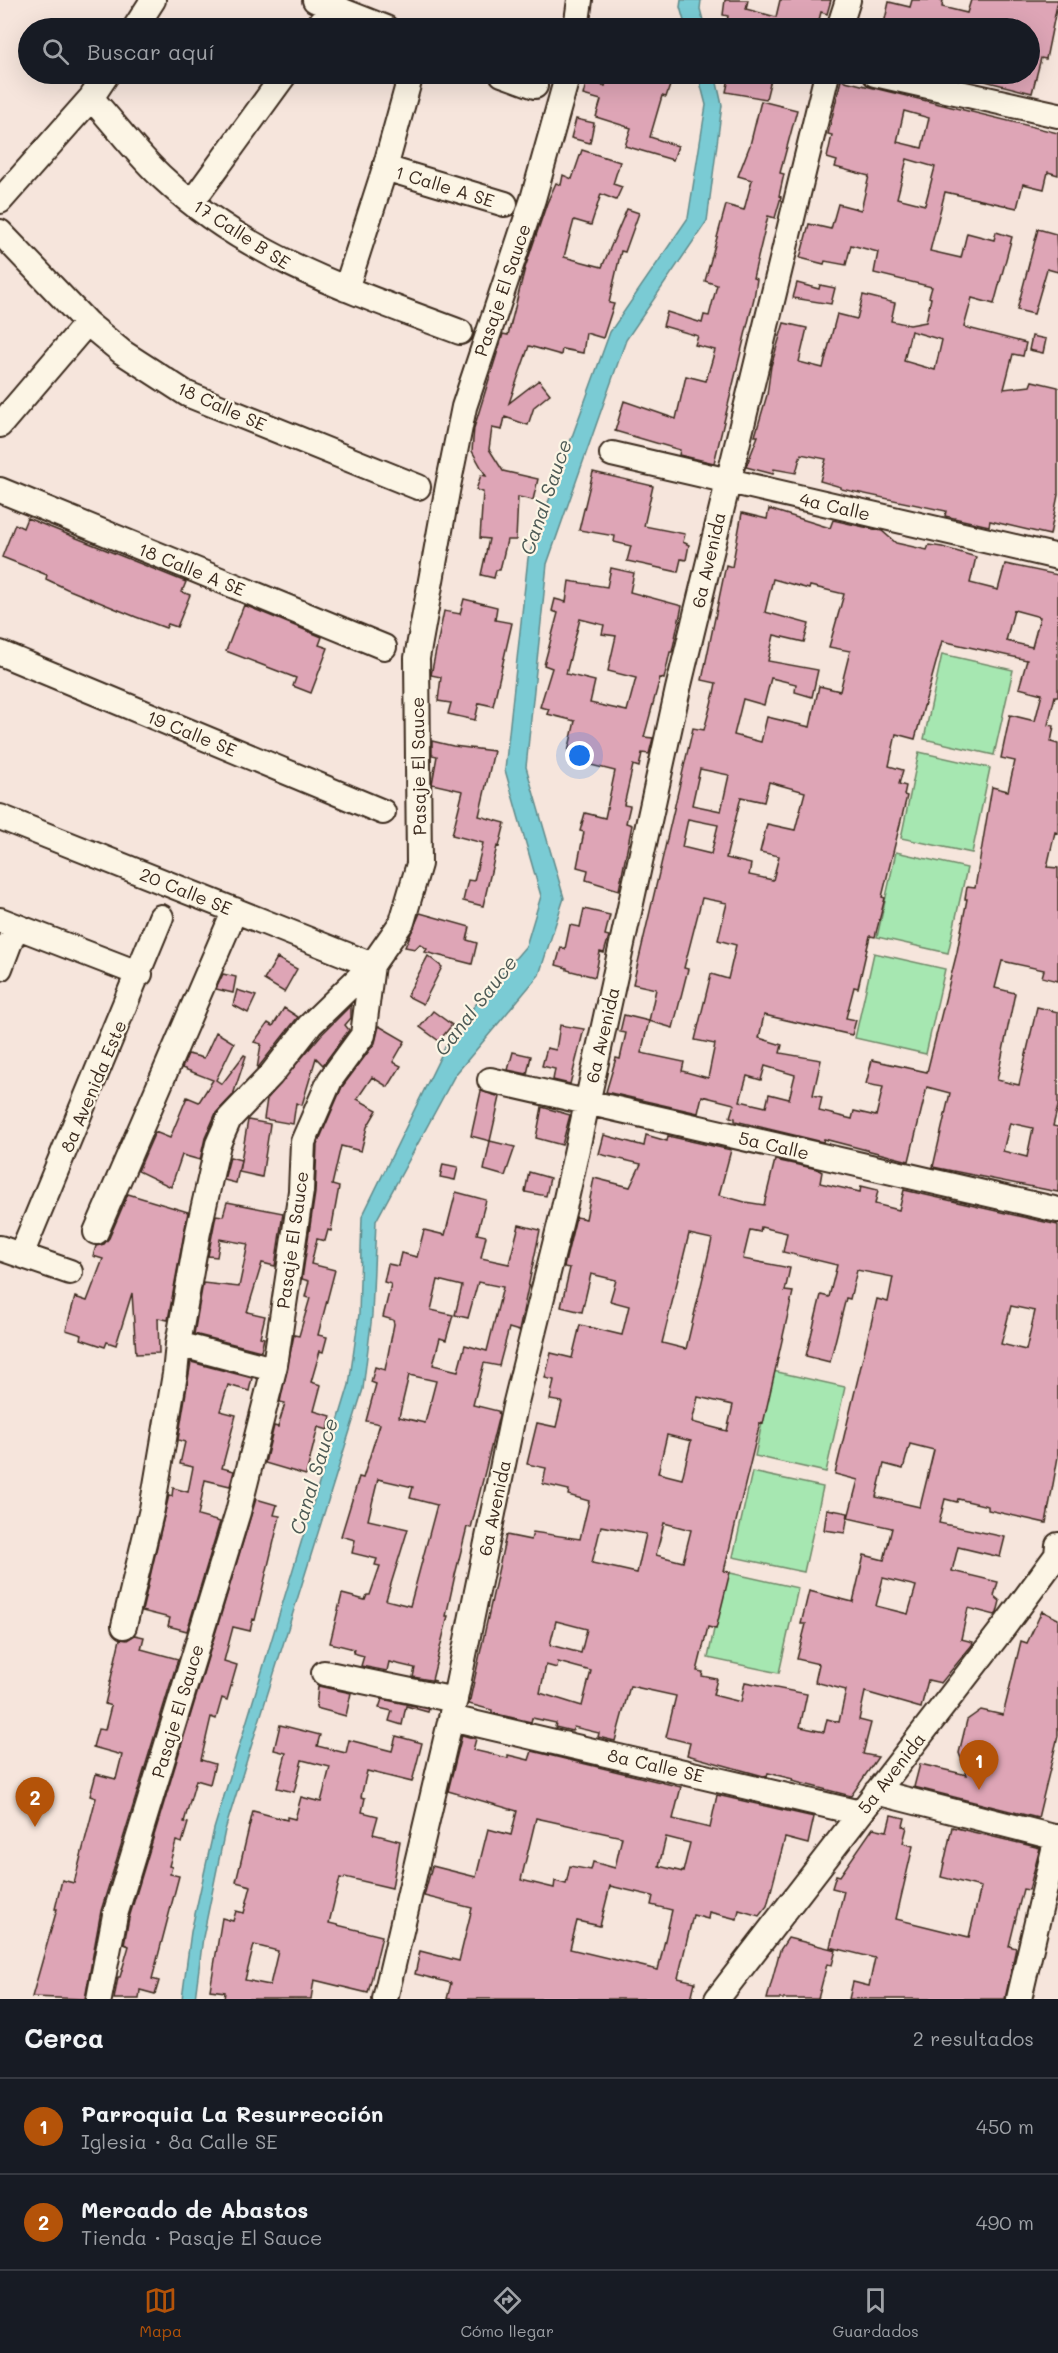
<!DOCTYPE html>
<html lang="es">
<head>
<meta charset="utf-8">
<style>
  :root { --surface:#171b24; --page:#242831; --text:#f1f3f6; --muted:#9ea1a6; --line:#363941; --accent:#b45309 }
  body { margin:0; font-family:Mali,sans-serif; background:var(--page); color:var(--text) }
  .you { position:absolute; left:580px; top:756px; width:21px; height:21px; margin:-15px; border:4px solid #fff; border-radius:50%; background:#1a73e8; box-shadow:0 0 0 9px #1a73e833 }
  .badge { display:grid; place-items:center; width:39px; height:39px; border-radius:50%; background:var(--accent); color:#fff; font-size:20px; font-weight:700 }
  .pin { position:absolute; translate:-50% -50px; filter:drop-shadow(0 2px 3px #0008) }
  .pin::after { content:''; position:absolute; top:32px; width:21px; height:18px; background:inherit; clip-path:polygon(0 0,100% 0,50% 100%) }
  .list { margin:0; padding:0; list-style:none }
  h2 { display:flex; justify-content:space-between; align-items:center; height:78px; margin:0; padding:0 24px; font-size:26px }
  h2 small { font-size:20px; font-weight:400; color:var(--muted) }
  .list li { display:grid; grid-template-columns:39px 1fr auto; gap:18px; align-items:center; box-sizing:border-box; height:96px; padding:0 24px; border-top:2px solid var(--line) }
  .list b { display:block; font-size:22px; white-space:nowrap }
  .list p { margin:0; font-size:20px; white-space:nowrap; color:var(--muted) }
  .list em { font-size:20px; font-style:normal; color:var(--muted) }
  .icon { flex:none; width:33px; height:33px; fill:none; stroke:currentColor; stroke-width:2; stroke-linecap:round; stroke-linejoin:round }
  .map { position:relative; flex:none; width:1058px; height:1999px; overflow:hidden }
  .search { position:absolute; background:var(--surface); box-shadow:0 6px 24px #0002; left:18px; right:18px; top:18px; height:66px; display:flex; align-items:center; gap:15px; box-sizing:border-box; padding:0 21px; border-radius:33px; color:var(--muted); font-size:22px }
  .sheet { height:270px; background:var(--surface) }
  nav { display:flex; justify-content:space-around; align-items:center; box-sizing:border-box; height:84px; border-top:2px solid var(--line); background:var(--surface); font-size:16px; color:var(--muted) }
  nav a { display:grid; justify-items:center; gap:3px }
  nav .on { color:var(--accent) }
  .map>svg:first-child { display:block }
</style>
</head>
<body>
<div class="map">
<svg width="1058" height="1999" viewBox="0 0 1058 1999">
  <rect width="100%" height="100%" fill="#f6e5dc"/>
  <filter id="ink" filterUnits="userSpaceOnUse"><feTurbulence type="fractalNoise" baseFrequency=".0167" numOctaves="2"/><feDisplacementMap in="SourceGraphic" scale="12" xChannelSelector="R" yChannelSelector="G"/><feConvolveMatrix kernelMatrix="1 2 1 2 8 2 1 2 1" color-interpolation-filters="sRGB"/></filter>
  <g filter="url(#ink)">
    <path fill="#a6e7b1" stroke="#708868" stroke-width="1.5" d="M942 654 1013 670 994 755 924 739Z
      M919 752 990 768 972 853 901 838Z
      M896 852 967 868 948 953 877 937Z
      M874 953 945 969 926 1054 855 1038Z
      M773 1371 845 1387 826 1472 755 1456Z
      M752 1472 823 1487 804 1572 733 1557Z
      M726 1572 798 1588 779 1673 708 1658Z"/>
    <path fill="#7acbd4" stroke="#618b8b" stroke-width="1.5" d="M681 0H701L700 9 705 28H686L680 7Z
      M698 74H715L722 105 707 221 626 340 547 564 526 767 564 898 539 975 455 1075 376 1221 372 1315 363 1389 225 1830 203 1937 195 1999H182L191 1932 214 1829 349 1385 359 1314 362 1217 453 1031 526 946 541 896 505 770 528 558 610 332 688 218 706 105Z"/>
    <path fill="#dea5b6" stroke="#3b2a1e" stroke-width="1.5" fill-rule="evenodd" d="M725 0H748L746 9 776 17 780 0H831L827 14 821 12 817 28H798L778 23V28H726L728 16 723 15Z
      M912 0H943L942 7 967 13 971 0H1058L1046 59 1041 58 1032 93 973 78 974 74H1029V28H929L910 24 909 28H883L889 2 910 7Z
      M609 74H622L645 81 647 78 655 81 658 74H674L666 97 662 96 650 137 678 146 673 160 625 146 631 128 596 117 601 100 583 95 587 80 605 86Z
      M730 74H750L771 79 766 99 726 92Z
      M841 80 1058 133V175L1048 172 1044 189 1023 184 1017 208 945 192 930 251 961 258 967 233 994 240 996 232 1012 237 994 304 972 298 964 327 1026 343 1023 356 1013 354 1004 389 1030 386 1032 381 1058 387V495L1050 535 990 521 989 526 945 516 946 511 841 489V487L820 481 826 459 801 454 796 473 774 469 773 474 746 467 758 436H755L767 395 771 366 784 323 807 328 799 362 823 368 837 314 857 319 863 295 895 303 891 321 910 325 926 322 931 298 929 297 932 287 874 273 878 252 851 245 846 265 825 261 824 264 800 258 809 224 831 229 838 204 861 210 869 176 835 167 837 161 827 158 832 135 828 134ZM904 111 929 118 922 148 897 142ZM907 159 935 167 925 205 897 198ZM911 331 942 340 935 370 904 361Z
      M761 101 797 110 780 173 784 174 779 196 781 197 775 218 768 216 753 278 757 279 754 298 714 463 679 455 680 450 615 431 624 401 676 419 686 376 706 381 715 350 695 345 698 336 663 326 667 312 702 323 704 315 709 316 717 285 705 281 726 205 744 210 752 180 738 176 750 145Z
      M576 119 594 123 590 143 571 138Z
      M582 150 620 162 613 184 622 187 616 200 601 194 591 225 574 220 564 257 602 267 627 209 639 213 625 252 621 251 609 303 614 304 603 338 586 333 583 353 562 349 561 355 529 346 509 403 539 380 550 394 534 407 528 425 505 417 502 430 492 428 489 449 503 471 538 479 533 500 518 497 516 540H507L500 570H496L494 578 481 575 489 539 480 538 483 492 476 490 481 475 486 476 472 451 474 428 503 334 508 335 525 268 547 203 556 183 561 185 563 175 572 179Z
      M1038 229 1056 234 1058 272 1047 269 1034 314 1017 310Z
      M797 283 819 289 820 285 835 288 831 304 793 298Z
      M1032 336 1046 339 1043 353 1029 350Z
      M593 472 653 486 644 526 685 534 683 542 689 545 686 560 681 559 678 572 627 561 631 546 614 542 615 536 579 530Z
      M769 509 830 528 833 520 882 531 896 543 927 550 929 545 942 547 976 557 970 583 998 590 1005 564 1058 575V696H1055L1048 725 1054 726 1051 742 1058 744V833L1055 832 1047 867 1058 868V981L1042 977 1044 970 1002 961 995 988 1015 993 997 1080 1019 1085 1037 1007 1058 1012V1106L1053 1126 1058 1127V1192L933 1167 950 1093 927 1087 909 1161 824 1139 823 1142 735 1121V1118L730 1117 734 1104 702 1096 698 1113 606 1092 616 1058 620 1059 626 1033 620 1032 624 1015 649 1021 656 989 633 984 693 728 704 730 714 693 716 683 702 680 726 565 732 567 742 513 767 519ZM773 579 809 589 810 586 844 594 829 647 850 651 840 691 819 686 810 727 767 717 761 742 734 735 743 699 764 705 771 678 796 684 795 692 812 697 818 670 768 661 774 635 804 642 809 624 765 612ZM1014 610 1040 617 1032 647 1006 641ZM942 641 1027 660 1019 688 1042 694 1035 721 1010 715 1001 758 1015 761 1008 791 992 787 975 888 967 887 965 899H967L957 952 927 1072 872 1060 866 1084 883 1087 876 1116 854 1111 852 1119 819 1111 822 1097 813 1095 821 1060 780 1053 782 1045 759 1038 764 1015 852 1035 856 1020 846 1018 854 987 858 988 870 936 875 937 885 898 882 897 907 796 904 795 906 786 899 784 903 770 889 766 896 734 915 739ZM700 769 729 775 721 811 692 805ZM769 782 805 792 795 830 767 824 760 852 779 856 773 880 749 875 751 864 726 858 741 797 764 802ZM688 819 718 825 711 854 682 847ZM702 898 727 903 718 940 736 945 728 979 711 974 695 1040 715 1044 708 1078 682 1071 684 1062 641 1053 649 1021 673 1028 688 969 684 968ZM765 1066 795 1075 789 1099 769 1094 766 1107 740 1101 747 1076 761 1080ZM1010 1123 1033 1128 1027 1157 1003 1151Z
      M27 518 186 582 182 592 190 595 177 627 168 624 166 628 136 617 67 589 46 579 47 575 2 557 15 524 23 528Z
      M611 568 634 573 630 592 682 606 672 652H670L664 679 660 678 644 737 653 738 649 754 642 753 639 767 633 765 624 805 630 806 626 823 632 825 619 890 586 880 588 870 577 867 584 832 580 831 585 813 605 818 615 771 571 760 573 753 568 752 575 721 547 714 549 709 540 707 552 668 544 665 558 613 552 611 555 599 566 602 569 581 607 587ZM580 619 604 625 602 634 616 636 608 671 636 678 627 711 590 703 595 681 566 674Z
      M464 599 497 607 495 620 512 623 493 706 479 703 475 720 448 714 451 703 438 701 441 677 431 675 444 611 460 614Z
      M244 605 322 637 319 645 328 648 311 693 293 686 296 678 226 651Z
      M432 741 453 746 494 751 479 816 505 823 499 847 497 846 483 906 463 901 468 880 474 881 483 843 452 835 463 791 432 784 437 756 432 755Z
      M584 909 610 915 605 935 609 936 604 953 600 952 595 977 567 970V968L556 965 561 947 565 949 570 925 580 927Z
      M420 913 470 927 467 940 477 943 472 964 425 952 427 949 420 944 415 949 405 947Z
      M428 956 442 967 423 1004 407 996Z
      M277 958 297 969 284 992 264 980Z
      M223 974 236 977 233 993 216 989Z
      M237 990 256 996 248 1013 233 1005Z
      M351 1005V1018L345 1025 349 1030 323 1065 316 1058 302 1105 296 1103 293 1124 264 1119 267 1099 321 1035Z
      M284 1008 298 1017 257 1069 261 1044 254 1042 268 1023 273 1026Z
      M433 1011 452 1025 439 1041 420 1027Z
      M560 1025 584 1029 570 1084 553 1080 555 1069 542 1066 547 1048 556 1050Z
      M379 1026 405 1041 393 1062 401 1066 388 1087 372 1077 357 1099 377 1110 367 1127 361 1151 341 1146 332 1185 339 1187 331 1231 328 1230 325 1241 317 1239 311 1264 335 1270 318 1335 327 1337 323 1352 320 1351 311 1382 321 1385 314 1411 331 1416 328 1430 318 1427 306 1475 265 1463 274 1426 278 1427 285 1403 280 1402 294 1335 299 1336 310 1298 305 1297 309 1281 302 1279 315 1193 317 1145 342 1087 375 1043Z
      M216 1032 234 1043 216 1080 222 1084 244 1055 246 1056 233 1095 216 1113 205 1138 200 1160 182 1155 171 1187 138 1171 155 1132 170 1138 187 1097 199 1102 213 1080 182 1068 188 1054 204 1058Z
      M513 1052 531 1056 527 1074 508 1070Z
      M481 1091 500 1097 490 1141 471 1136Z
      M542 1107 570 1115 562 1145 536 1138Z
      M248 1120 270 1124 262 1177 239 1172Z
      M604 1135 644 1146 646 1135 667 1141 668 1136 731 1150 719 1195 745 1202 764 1205 775 1160 817 1169 822 1172 820 1183 860 1192 861 1186 878 1190 875 1204 899 1210 904 1190 1058 1225V1457L1046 1523 988 1510V1506L958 1499 957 1502 945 1499 939 1523 1005 1537 1000 1557 958 1547 952 1571 998 1582 994 1596 1000 1601 997 1613 995 1615 968 1608 961 1639 973 1642 972 1645 941 1683 928 1680 921 1708 865 1692 859 1720 871 1723 863 1754 878 1757 851 1796 792 1781 793 1779 768 1773 767 1777 687 1755 690 1743 666 1737 676 1696 630 1686 615 1741 598 1737 599 1733 574 1727 572 1731 555 1727 556 1723 532 1718 531 1722 492 1713V1710L469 1704 506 1535 531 1540 533 1532 580 1539 589 1501 568 1495 569 1490 543 1484 546 1468 527 1464 537 1423 556 1427 562 1402 550 1400 554 1380 545 1378 551 1353 572 1358 580 1325 622 1335 629 1306 610 1301 616 1280 591 1274 582 1312 561 1307 570 1268 564 1267 576 1217 586 1219 594 1178 630 1187 641 1164 599 1154ZM761 1227 787 1233 783 1252 837 1265 829 1297 821 1295 806 1356 830 1362 846 1298 850 1299 857 1270 893 1277 888 1302 877 1299 835 1474 858 1480 848 1518 892 1528 884 1560 864 1555 853 1602 809 1591 801 1624H806L797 1659 819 1664 815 1682 846 1690 839 1722 827 1719 824 1732 800 1727 807 1694 745 1682 741 1702 713 1695 717 1679 702 1676 703 1672 697 1671 708 1627 716 1629 730 1572 724 1571 760 1423 763 1424 793 1292 785 1291 790 1268 743 1259 750 1230 760 1232ZM689 1234 712 1239 686 1349 662 1343ZM1011 1306 1035 1311 1026 1350 1001 1344ZM698 1397 733 1405 727 1431 692 1422ZM667 1435 691 1441 682 1479 658 1473ZM910 1444 934 1450 920 1507 876 1497 884 1464 903 1469ZM664 1523 691 1530 683 1562 656 1555ZM601 1526 646 1534 637 1573 592 1563ZM883 1578 916 1586 908 1614 876 1606ZM556 1621 587 1629 581 1653 550 1645ZM558 1662 591 1671 582 1706 540 1693 546 1665 557 1668Z
      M490 1141 515 1147 505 1176 484 1170Z
      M230 1157 241 1160 236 1183 224 1180Z
      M443 1164 458 1167 455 1180 440 1177Z
      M529 1172 550 1178 546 1196 525 1192Z
      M456 1192 486 1200 477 1234 486 1236 481 1258 509 1264 519 1225 540 1230 519 1331 509 1328 499 1366 484 1363 473 1405 498 1411 499 1415 471 1528 467 1527 455 1575 446 1616H448L432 1680 436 1681 413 1677 415 1668 389 1662 387 1671 361 1666 364 1656 353 1653 354 1649 330 1643 342 1594 365 1600 367 1595H370L380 1566 375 1565 377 1559 352 1553 355 1540 341 1536 359 1477 363 1478 380 1424 366 1421 376 1384 371 1382 375 1367 385 1370 394 1324 393 1320 383 1317 391 1284 384 1282 388 1264 398 1266 401 1253 417 1257 424 1230 445 1235ZM438 1280 462 1286 455 1315 468 1318 478 1282 503 1287 487 1351 465 1345 458 1371 433 1365 440 1338 446 1340 453 1315 431 1310ZM409 1375 436 1381 425 1423 399 1417ZM378 1479 413 1487 410 1498 437 1505 410 1606 386 1600 408 1529 368 1520Z
      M128 1194 188 1212 168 1320 158 1318 159 1353 136 1354 132 1293 116 1345 107 1342 105 1347 81 1339 82 1335 66 1330 75 1297 87 1301 103 1259 93 1256 96 1246 104 1244 109 1238Z
      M227 1202 283 1213 275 1266 262 1263 247 1312 265 1316 260 1337 264 1338 261 1351 194 1334 203 1283 239 1287 248 1244 220 1239 217 1257 208 1256 216 1215 223 1216Z
      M191 1362 252 1378 249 1391 228 1385 220 1411 236 1415 222 1468 234 1471 230 1486 205 1480 198 1516 220 1522 187 1631 168 1626 170 1618 142 1611 169 1495 172 1496 173 1488 188 1492 193 1467 180 1464 185 1442 178 1440Z
      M256 1499 277 1505 274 1515 280 1516 255 1620 253 1619 250 1631 233 1627 224 1661 237 1665 227 1700 222 1698 216 1719 211 1717 201 1760 215 1764 210 1784 196 1780 184 1822 188 1823 182 1843 176 1841 169 1866 172 1867 170 1874 179 1876 152 1979 159 1981 155 1994 140 1990 139 1999H114L118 1977H120L129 1946 124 1944 129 1918Z
      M827 1509 848 1513 845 1533 824 1530Z
      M1042 1611 1058 1619V1736L1038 1818 914 1787 920 1764 967 1775 959 1753 967 1720 981 1710 1003 1715 1021 1641 1027 1643Z
      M135 1635 144 1637 141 1649 178 1659 101 1911 85 1999 32 1997 57 1909H55L62 1880 74 1883 96 1798 90 1796 96 1774 116 1779 122 1755 93 1747 98 1729 105 1730 111 1706 105 1704 120 1639 127 1640Z
      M318 1686 351 1693 346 1716 316 1708Z
      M382 1699 429 1709 428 1712 406 1706 402 1725 389 1721 392 1711 379 1708Z
      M280 1725 320 1735 317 1746 346 1753 349 1740 392 1751 396 1736 422 1743 412 1782 367 1771 361 1797 365 1798 362 1812 378 1816 373 1834 400 1841 392 1888 345 1877 344 1879 340 1878 329 1923 382 1936 368 1993 314 1980 311 1999H224L225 1992 210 1990 222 1918 233 1921 236 1911 244 1913 251 1886 236 1882 253 1811 287 1820V1817L295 1819 301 1797 321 1802 330 1767 302 1760 294 1792 277 1788 286 1753 274 1750ZM254 1945 278 1951 270 1985 245 1980Z
      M462 1735 476 1739 473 1750 508 1758V1755L529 1760 532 1751 681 1787 673 1819 710 1828 717 1795 814 1817 808 1844 785 1838 767 1906 759 1916 739 1910 737 1919 709 1912 708 1919 693 1915 678 1978 695 1982 691 1999H447L451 1983 415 1974 420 1951 459 1961 472 1908 424 1896 432 1866 476 1877 488 1829 511 1835 517 1811 448 1791ZM536 1818 622 1837 615 1868 593 1862 591 1870 570 1866 566 1884 555 1881 554 1888 521 1880ZM666 1837 690 1843 683 1872 659 1866ZM610 1886 653 1896 651 1905 672 1910 658 1970 570 1949 577 1921 600 1926Z
      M891 1815 905 1818 903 1826 907 1827 903 1843 913 1846 896 1919 969 1937 981 1887 941 1877 952 1827 1040 1848 1029 1890 1023 1889 1009 1946 1016 1948 1005 1999H849L853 1982 869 1986 875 1958 830 1947 844 1891 832 1888 836 1875 840 1876 873 1828 887 1831Z
      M788 1938 836 1950 832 1965 827 1964 818 1999H767L780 1950Z"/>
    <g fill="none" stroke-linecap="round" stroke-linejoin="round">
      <g stroke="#3b2a1e" stroke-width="28">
        <path id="minor" d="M315 0 386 28
          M135 28 153 0
          M317 28 332 7
          M576 28 580 0
          M839 28 848 0
          M502 74 535 86
          M875 74 1058 115
          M91 98C116 125 138 156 165 180 248 258 356 293 460 332
          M385 168 505 204
          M0 201 91 98 107 74
          M192 202 285 74
          M0 232 87 323 122 352 187 394 418 487
          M346 289 385 168 411 74
          M0 425 87 323
          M612 454 1058 557
          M0 490 384 647
          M0 653 383 812
          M0 817 372 965 310 1025 271 1075 229 1119 218 1144 198 1232 178 1344 175 1374 152 1509 124 1626
          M0 920 140 974
          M0 968 16 926
          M490 1080 1058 1210
          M96 1232 235 910
          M0 1248 70 1272
          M21 1255 161 917
          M178 1344 273 1369
          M324 1673 455 1700
          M451 1718 860 1813
          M876 1792 1058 1838
          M99 1999 115 1915 238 1512 275 1365 301 1191 303 1142 330 1080 363 1035 372 965 402 922 419 864 417 658 448 486 464 407 533 199 568 74
          M385 1999 451 1718 515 1406 564 1208 678 689 827 74
          M717 1999 1004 1627 1057 1555 1058 1545
          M1019 1999 1057 1837"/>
      </g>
      <use href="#minor" stroke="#fcf5e5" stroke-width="24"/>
    </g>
  </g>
  <g text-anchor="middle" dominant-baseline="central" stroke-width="4.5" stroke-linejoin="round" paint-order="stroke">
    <g font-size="18" fill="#3b2a1e" stroke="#fcf5e5">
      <text transform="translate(445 186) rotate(17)">1 Calle A SE</text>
      <text transform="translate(242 234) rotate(33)">17 Calle B SE</text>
      <text transform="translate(502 290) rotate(-71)">Pasaje El Sauce</text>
      <text transform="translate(222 406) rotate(24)">18 Calle SE</text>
      <text transform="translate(835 506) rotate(13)">4a Calle</text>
      <text transform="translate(708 560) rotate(-77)">6a Avenida</text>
      <text transform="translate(192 569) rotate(22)">18 Calle A SE</text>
      <text transform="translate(192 733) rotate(22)">19 Calle SE</text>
      <text transform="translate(418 766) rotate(-91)">Pasaje El Sauce</text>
      <text transform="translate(186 891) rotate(22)">20 Calle SE</text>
      <text transform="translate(602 1035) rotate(-77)">6a Avenida</text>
      <text transform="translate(93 1086) rotate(-67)">8a Avenida Este</text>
      <text transform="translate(774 1145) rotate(13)">5a Calle</text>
      <text transform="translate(292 1240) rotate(-82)">Pasaje El Sauce</text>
      <text transform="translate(494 1508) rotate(-78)">6a Avenida</text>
      <text transform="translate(177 1711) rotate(-73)">Pasaje El Sauce</text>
      <text transform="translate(656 1765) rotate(13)">8a Calle SE</text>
      <text transform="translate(891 1773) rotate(-52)">5a Avenida</text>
    </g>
    <g font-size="20" font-style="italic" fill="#4e5a55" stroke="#fcf5e5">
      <text transform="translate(545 497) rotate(-71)">Canal Sauce</text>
      <text transform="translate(475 1005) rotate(-52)">Canal Sauce</text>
      <text transform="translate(313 1476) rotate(-73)">Canal Sauce</text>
    </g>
  </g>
</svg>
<div class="you"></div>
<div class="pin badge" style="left:979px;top:1790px">1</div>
<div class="pin badge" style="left:35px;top:1827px">2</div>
<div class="search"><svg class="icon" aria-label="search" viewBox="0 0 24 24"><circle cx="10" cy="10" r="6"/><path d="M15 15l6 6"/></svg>Buscar aquí</div>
</div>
<section class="sheet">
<h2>Cerca<small>2 resultados</small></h2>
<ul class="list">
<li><span class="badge">1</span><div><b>Parroquia La Resurrección</b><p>Iglesia · 8a Calle SE</p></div><em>450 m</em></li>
<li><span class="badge">2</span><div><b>Mercado de Abastos</b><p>Tienda · Pasaje El Sauce</p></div><em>490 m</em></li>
</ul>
</section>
<nav>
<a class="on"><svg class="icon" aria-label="map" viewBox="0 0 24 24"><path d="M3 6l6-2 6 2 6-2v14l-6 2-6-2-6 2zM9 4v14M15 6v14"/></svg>Mapa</a>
<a><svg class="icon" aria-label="directions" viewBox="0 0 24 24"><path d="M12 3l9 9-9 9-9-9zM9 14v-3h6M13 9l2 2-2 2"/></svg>Cómo llegar</a>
<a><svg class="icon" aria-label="saved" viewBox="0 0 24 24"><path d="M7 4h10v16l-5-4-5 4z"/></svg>Guardados</a>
</nav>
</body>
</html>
